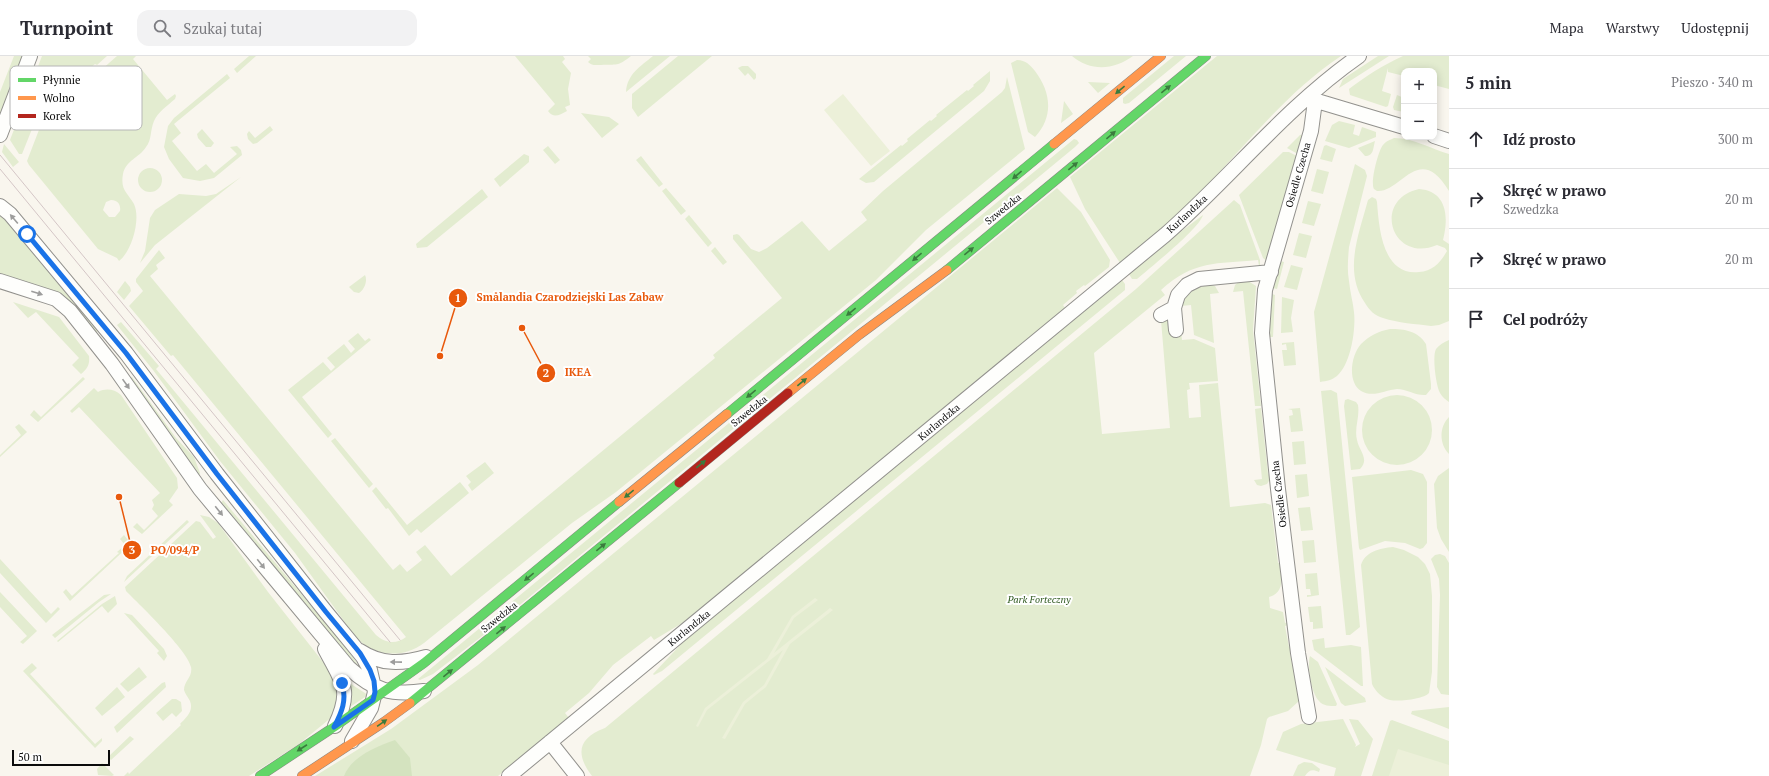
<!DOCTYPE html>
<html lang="pl">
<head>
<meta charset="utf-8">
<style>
  :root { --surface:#fff; --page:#f2f2f3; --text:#2b2b33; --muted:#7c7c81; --line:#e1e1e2 }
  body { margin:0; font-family:"PT Serif",serif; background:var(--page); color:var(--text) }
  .controls { position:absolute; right:12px; top:12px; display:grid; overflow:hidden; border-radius:8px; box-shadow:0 2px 10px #0003 }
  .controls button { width:36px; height:36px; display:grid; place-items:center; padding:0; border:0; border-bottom:1px solid var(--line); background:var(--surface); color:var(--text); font:20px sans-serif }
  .scale { position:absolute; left:12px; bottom:10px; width:98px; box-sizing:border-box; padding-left:4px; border:2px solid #0b0b0b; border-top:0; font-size:11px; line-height:14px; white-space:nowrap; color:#0b0b0b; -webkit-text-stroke:3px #fff; paint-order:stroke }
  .stop { position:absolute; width:12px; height:12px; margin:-9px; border:3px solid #1a73e8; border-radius:50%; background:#fff }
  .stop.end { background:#1a73e8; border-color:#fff; box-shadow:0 1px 4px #0008 }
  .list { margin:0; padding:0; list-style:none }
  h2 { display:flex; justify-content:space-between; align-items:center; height:52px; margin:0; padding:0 16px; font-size:17px }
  h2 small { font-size:13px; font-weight:400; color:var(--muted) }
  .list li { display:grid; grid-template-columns:26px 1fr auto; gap:12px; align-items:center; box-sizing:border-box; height:60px; padding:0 16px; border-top:1px solid var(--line) }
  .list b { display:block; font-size:15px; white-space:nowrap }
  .list p { margin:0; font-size:13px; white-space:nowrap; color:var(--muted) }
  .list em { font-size:13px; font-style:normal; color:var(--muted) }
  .icon { flex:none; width:22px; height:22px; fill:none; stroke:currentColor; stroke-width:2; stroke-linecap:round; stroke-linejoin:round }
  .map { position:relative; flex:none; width:1449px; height:720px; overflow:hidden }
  header { display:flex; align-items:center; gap:24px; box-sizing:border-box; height:56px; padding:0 20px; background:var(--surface); border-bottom:1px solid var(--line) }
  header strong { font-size:19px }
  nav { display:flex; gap:22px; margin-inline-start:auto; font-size:14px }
  .search { width:280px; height:36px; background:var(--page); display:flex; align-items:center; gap:10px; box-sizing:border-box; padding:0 14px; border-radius:12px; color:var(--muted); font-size:15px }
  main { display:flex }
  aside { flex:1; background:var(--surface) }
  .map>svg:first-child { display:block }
</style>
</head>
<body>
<header>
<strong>Turnpoint</strong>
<div class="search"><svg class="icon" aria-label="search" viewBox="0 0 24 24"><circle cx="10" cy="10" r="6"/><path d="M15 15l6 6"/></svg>Szukaj tutaj</div>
<nav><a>Mapa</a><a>Warstwy</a><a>Udostępnij</a></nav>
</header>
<main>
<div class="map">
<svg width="1449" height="720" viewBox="0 0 1449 720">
  <rect width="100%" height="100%" fill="#f9f6ee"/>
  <path fill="#e3ecd0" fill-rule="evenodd" d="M14 0H23L0 59V36Z
    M42 0H107L97 9 95 8 83 18 85 20 36 63 22 98H19L10 84Z
    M117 0H136L133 3 167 44 175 38 176 40 175 43C167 50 158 56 154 65 150 74 152 84 146 91 139 102 126 104 123 118 120 134 128 137 134 148 141 163 132 195 119 205L117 202 98 193 29 109 27 105 42 66ZM111 144C118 144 121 149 120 155L115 161H109L103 154 106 146Z
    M249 0H256L237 17 234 13Z
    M515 0H563L565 3 562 6 571 17 568 33 570 49 565 51 567 55C559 59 554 63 548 55L555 48Z
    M588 0H631C617 11 617 8 601 9 595 9 592 10 588 6L591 3Z
    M653 0H670L626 36C627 18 641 10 653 0Z
    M678 0H712L638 61 632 52V38Z
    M1072 0H1133C1114 14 1091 16 1072 0Z
    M1174 0H1186L1129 47 1125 48 1123 47V42Z
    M1217 0H1341C1284 38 1243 93 1195 142 1172 165 1145 186 1120 207L1085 153 1070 121Z
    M1378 0H1389L1339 32 1343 23Z
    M1403 0H1449V33L1434 29V15H1404V20L1388 16V12L1382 35 1391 38 1388 50 1386 51 1350 39 1349 33C1366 20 1383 9 1403 0Z
    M1017 4C1026 4 1030 9 1035 15 1051 36 1054 61 1035 81L1028 76 1011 7Z
    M742 10H748L756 18V22L754 24 748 17 745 20 738 12Z
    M990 15V25L984 35 874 126 866 127 859 123 901 89 902 90 908 85 907 83 930 64 931 65 937 60 936 59 967 34 968 35 974 30 973 29Z
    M227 18 230 22 174 68 181 77 172 85 197 115 206 108 214 117 237 98 230 91 237 90 241 94 242 99 214 122 200 125 183 122 169 103 164 91 168 70 174 62Z
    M1007 21 1025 93 926 174 876 224 616 436 572 467 424 587C401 604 372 600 354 579L295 497 220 405 153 314 117 269 121 266 159 310 156 313 376 579C385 587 396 589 406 581L173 299 171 300 129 250 143 235 136 226V223L159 194 165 202 156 209 158 213 150 220 393 514 400 508 407 516 422 504 416 496 425 489 451 520 715 302 713 299 782 242 733 183V179L737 178 739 179 751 193 759 196 767 192 802 165 829 195 867 164 861 156 883 135 1002 36 1005 32Z
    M1088 26 1110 27 1098 37Z
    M1397 39 1404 42V56L1394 54 1393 51Z
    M1064 45 1073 58 1061 67Z
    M581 57 609 61 619 68 602 82Z
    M1339 65 1355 69 1353 78 1359 80 1362 71 1376 76V81L1349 92 1325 85 1332 69Z
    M270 70 273 74 257 87 253 88 248 83 247 78 249 75 255 82Z
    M202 73 214 87 211 91H206L198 82 197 78Z
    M1306 78 1300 97H1296L1287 92 1300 79Z
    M1394 82C1413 82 1432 93 1449 98V135C1419 85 1401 137 1377 135L1374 133C1370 127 1378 95 1383 89 1386 85 1390 84 1394 82Z
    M1074 83 1077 84 1079 87 1075 91 481 581 433 618 420 624 418 623Z
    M1375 85C1373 92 1374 100 1365 100L1358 92Z
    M4 88 19 106 13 111 2 96Z
    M1326 89 1336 93 1332 106 1320 103 1324 90Z
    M548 90 560 104 555 108 543 94Z
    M1283 96H1289L1299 101 1267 205 1263 202 1239 139Z
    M524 98 529 100V106L500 131 494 123Z
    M641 100 663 128 659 131 636 104Z
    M1355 108 1365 114 1367 120 1349 191C1348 203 1347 214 1349 225 1350 236 1353 246 1354 256 1356 273 1351 308 1337 320 1332 324 1327 325 1320 326L1314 256Z
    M138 124a12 12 0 1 1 24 0a12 12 0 1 1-24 0Z
    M1317 113 1329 116 1323 138 1311 135Z
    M241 121 155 189 140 207 145 195 150 162 155 154 179 138 206 140 216 138Z
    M666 132 686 155 681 159 662 135Z
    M1057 132 1081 156 1110 204 1109 211 1085 230 1084 229 1076 235 1077 237 1063 249 1065 252 689 563 654 584 651 580 613 609 589 637 565 657 569 662 498 720H315L391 673 478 609Z
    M482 133 488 141 427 191 417 192 416 188Z
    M1419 133C1447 135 1449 161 1443 184L1449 188V265L1439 269 1431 270C1416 268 1398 267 1383 262 1375 260 1369 254 1365 247 1343 215 1359 178 1368 144L1372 141 1376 143 1377 146C1379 171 1382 220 1419 216 1433 215 1440 207 1447 195L1445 192 1437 189C1392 208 1371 144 1419 133Z
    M1234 144 1240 149 1260 204V210H1259L1258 204C1216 208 1194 204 1161 234L1165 239 1094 297 1102 378 1170 372 1161 264H1169L1181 274 1182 284 1194 283 1215 292 1218 325 1189 327 1190 333 1187 334 1189 362 1201 361 1199 329 1218 327 1230 451 1265 447 1271 449 1278 507H1280C1282 520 1285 537 1269 541L1270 552 1283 556 1285 567 1289 566V569L1285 570 1289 591 1293 593 1294 599 1290 597 1299 645 1288 655 1269 661 1267 663 1261 689 1250 720H592C575 698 578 682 605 672L1136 233Z
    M1308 145 1321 148 1314 170 1302 167Z
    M0 158 2 160 98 275 95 277 62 239 54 235 0 218Z
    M689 159 712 187 708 191 685 163Z
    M1203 159C1199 173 1151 211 1137 223H1132L1129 218 1179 177Z
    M1299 177 1312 180 1306 202 1293 199Z
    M715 191 727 206 723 209 711 195Z
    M1280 205 1284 206 1277 233 1273 232Z
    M1291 209 1303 212 1297 234 1284 231Z
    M365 219C368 225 364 234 359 237L354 236 349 231Z
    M1122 224 1125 228V234L662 615 654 619 653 618 685 584Z
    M125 225 130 231 131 235 124 244 117 236Z
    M1240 225H1248L1256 230 1253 274 1261 350H1255L1243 235 1233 236 1235 229Z
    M1210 229 1215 230 1219 237 1210 238 1214 287 1194 279 1191 249 1181 250C1186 237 1196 230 1210 229Z
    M1272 238 1275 239 1273 281H1269L1270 252Z
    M1282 241 1294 244 1291 262 1293 276 1281 277Z
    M13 246 59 261 89 300C90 309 87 313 81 318L72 309 79 302 36 256 28 262Z
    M1390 273C1405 273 1418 275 1426 288L1431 328V333L1426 339C1416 340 1407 333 1397 333 1385 334 1373 342 1361 335 1347 326 1351 299 1361 288 1369 280 1379 275 1390 273Z
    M358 277 365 285 369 282 371 284 302 341 332 378 328 382 288 334 323 306 331 315 335 311 327 302 344 288 351 297 355 293 348 285Z
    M1449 284V346C1446 344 1442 341 1440 337 1436 330 1432 300 1436 293 1439 289 1444 286 1449 284Z
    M1294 286 1296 309 1284 310 1282 294H1287L1286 288 1282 289V287Z
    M83 321 85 323 38 366 30 359 34 354 41 361Z
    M132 321 176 382 194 401 200 417 199 420 130 322Z
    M94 332 98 336C106 332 114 333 121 339L177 422 178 432 169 445 173 449 142 478 133 471 137 467 144 474 158 460 152 453 154 449 152 444 160 437 79 351 72 357 70 355Z
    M1331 334 1337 337 1360 571 1350 579H1346L1321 335Z
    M1362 374a35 35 0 1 1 70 0a35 35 0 1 1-70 0Z
    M1348 343 1356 346 1358 349C1360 361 1354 372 1357 384 1359 395 1370 403 1360 413L1351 414 1344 350 1345 344Z
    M1261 352 1268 418 1272 420 1267 428 1261 430 1257 429 1254 424 1262 423 1255 353Z
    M1300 352 1303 375 1291 376 1289 360 1293 359 1292 354 1288 353Z
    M1449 361V398C1439 388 1439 371 1449 361Z
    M19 368 27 376 0 401V399L21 379 15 371Z
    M335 382 373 428 369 432 331 385Z
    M1304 385 1306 408 1294 409 1292 386Z
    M485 406 494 417 472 435 468 429 471 426 466 420Z
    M1449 412V496L1441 483 1437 472 1434 428 1438 420Z
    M1411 414 1423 418 1427 426V487L1423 492 1420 493 1405 487 1385 485 1360 494 1359 492 1352 421Z
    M1307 418 1309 440 1297 442 1295 419Z
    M460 426 469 437 421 477 417 473 409 480 388 452 386 453 372 435 376 431 407 469Z
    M223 444 348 594 358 609 351 605 221 447Z
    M1310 451 1313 474 1301 475 1298 452Z
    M200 459 209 461 218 467 268 536 338 625V656L299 688 249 720H124L128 716 129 718 181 669 180 668C186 662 194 655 190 645 188 641 185 638 184 634 184 625 193 621 191 611 188 595 140 549 126 535L125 531 196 465 200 466 213 483 216 481Z
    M187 464 189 466 124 526 127 520Z
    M124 479 131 488 70 545 63 536 66 533 72 540 119 497 117 496 125 489 120 483Z
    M1314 484 1316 506 1304 507 1302 485Z
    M1393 491 1404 494 1418 501 1425 508 1430 518 1432 540V616L1429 637C1424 643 1399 646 1390 644 1383 643 1375 635 1372 628L1361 509C1365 496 1380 492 1393 491Z
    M1440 498 1445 500 1449 507V639L1441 638 1437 631 1440 539 1439 523 1431 503 1435 499Z
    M0 503 51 558 58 551 60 553 46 567 0 517Z
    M1317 517 1319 539 1307 541V539H1311L1310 533H1306L1305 518Z
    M0 536 37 575 23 588 20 586 27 580 0 551Z
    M111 538 99 546 55 582 52 579 104 539Z
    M115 540 117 548 108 557 102 550 58 586 57 585 102 548Z
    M1321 550 1323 572 1313 573V566H1310L1308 551Z
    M124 557 132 559 164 593 167 600 164 605 157 597 159 595Z
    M1324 582 1325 592 1351 589 1361 591 1363 630H1361L1314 594 1312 584Z
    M1310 600 1318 606 1337 648 1336 650C1330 650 1323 650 1319 645 1311 637 1307 610 1310 600Z
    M32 607 37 612 30 618 95 688 102 682V685L95 692 23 615Z
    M139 611 147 621 128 636 120 628Z
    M1325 611 1365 642 1366 646 1345 650 1341 647Z
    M165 626 166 631 117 677 114 671 162 627Z
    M351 628 368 639 350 651V629Z
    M117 631 125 641 102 660 95 652Z
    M172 643H176L181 646 182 655 176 661 172 657 163 665 156 657Z
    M1449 651V673L1411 658 1412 655Z
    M1343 663 1356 689 1355 691 1360 688 1349 663 1358 664 1373 683 1361 720H1334L1336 712 1276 694 1283 676 1301 668Z
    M1392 664 1449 685V720H1372L1390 665Z
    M130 680 134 683 111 704 108 701Z
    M1304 706 1312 707 1320 713 1319 716C1312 713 1309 714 1305 720H1293L1298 709Z
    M102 707 114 719 112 720 98 719 97 713Z"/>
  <path fill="#d4e3bf" d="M395 684 410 702 412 720H344C352 700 376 691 395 684Z"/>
  <path fill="#ecf0d9" d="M843 38 890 95 871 110 824 54Z
    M815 542 818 544 794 562 774 597 830 552 833 554 790 588 766 631 745 648 725 683 722 682 743 646 764 629 783 594 707 654 698 671 696 670 705 652 767 603 792 560Z
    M1398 693 1449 709V720H1389Z"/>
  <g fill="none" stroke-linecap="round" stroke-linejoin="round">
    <g stroke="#92918d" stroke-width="16">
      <path id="street" d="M1307 42 1404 71
        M0 79 30 0
        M1434 80 1449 85
        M0 150 10 158 126 297 217 418 326 556 363 601 370 614 375 636 371 652 352 685
        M0 225 56 243 70 255 112 308 200 433 349 612C373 634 392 640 424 635
        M1161 259 1174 252
        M1176 274 1174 252 1178 239 1187 229 1199 223 1271 216
        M325 593C342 626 353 633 335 670
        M360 595C381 609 402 608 426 601
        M1309 661 1298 597 1278 433 1262 277 1265 234 1311 75 1315 45
        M550 686 577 720
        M509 720 1165 179C1231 121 1286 51 1359 0"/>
    </g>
    <g stroke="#898784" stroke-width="10">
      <path id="fast" d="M947 214 1206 0
        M727 358 1054 88
        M410 647 679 427
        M260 720 334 671 424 607 619 446"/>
    </g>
    <g stroke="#898784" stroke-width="10">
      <path id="slow" d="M1054 88 1161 0
        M788 337 859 279 947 214
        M619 446 727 358
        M302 720 384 666 410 647"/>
    </g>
    <g stroke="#898784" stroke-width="10">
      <path id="jam" d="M679 427 788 337"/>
    </g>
    <use href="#street" stroke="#fefefc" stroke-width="14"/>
    <use href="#fast" stroke="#63d668" stroke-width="9"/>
    <use href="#slow" stroke="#ff974d" stroke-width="9"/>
    <use href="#jam" stroke="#b3261e" stroke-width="9"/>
    <path stroke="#d4c6c6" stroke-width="1" d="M0 99 400 584
      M0 113 390 586"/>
  </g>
  <defs><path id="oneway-solid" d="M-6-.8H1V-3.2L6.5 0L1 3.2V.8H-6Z"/></defs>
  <g fill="#3b7b3e">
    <use href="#oneway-solid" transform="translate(1166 33) rotate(-39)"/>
    <use href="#oneway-solid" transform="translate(1120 34) rotate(140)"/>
    <use href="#oneway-solid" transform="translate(1111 79) rotate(-40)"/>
    <use href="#oneway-solid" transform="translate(1073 110) rotate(-39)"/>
    <use href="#oneway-solid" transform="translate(1017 119) rotate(140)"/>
    <use href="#oneway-solid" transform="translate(969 195) rotate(-39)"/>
    <use href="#oneway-solid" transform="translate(917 201) rotate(140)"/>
    <use href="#oneway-solid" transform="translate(851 256) rotate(141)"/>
    <use href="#oneway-solid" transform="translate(802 326) rotate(-39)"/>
    <use href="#oneway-solid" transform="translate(751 338) rotate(141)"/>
    <use href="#oneway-solid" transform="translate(701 408) rotate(-39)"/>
    <use href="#oneway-solid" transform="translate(629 438) rotate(141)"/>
    <use href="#oneway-solid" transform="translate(601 491) rotate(-39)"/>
    <use href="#oneway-solid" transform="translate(529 521) rotate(141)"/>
    <use href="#oneway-solid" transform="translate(501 574) rotate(-39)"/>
    <use href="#oneway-solid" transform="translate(448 617) rotate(-39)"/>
    <use href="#oneway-solid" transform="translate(382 667) rotate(-35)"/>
    <use href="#oneway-solid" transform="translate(302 692) rotate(147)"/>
  </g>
  <g fill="#9d9d9c">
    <use href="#oneway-solid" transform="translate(14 163) rotate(-130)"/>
    <use href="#oneway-solid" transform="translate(37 237) rotate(18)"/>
    <use href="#oneway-solid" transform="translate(126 328) rotate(55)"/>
    <use href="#oneway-solid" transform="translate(219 455) rotate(51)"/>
    <use href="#oneway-solid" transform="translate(261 508) rotate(51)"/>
    <use href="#oneway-solid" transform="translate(396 606) rotate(-179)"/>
  </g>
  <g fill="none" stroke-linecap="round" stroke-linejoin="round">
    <path stroke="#1a73e8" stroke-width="5" d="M27 178 126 297 217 418 326 556 360 597 370 614 374 625 375 636 373 644 334 671C342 656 347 644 342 627"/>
  </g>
  <g text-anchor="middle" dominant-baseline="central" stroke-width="4" stroke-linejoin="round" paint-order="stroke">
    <g font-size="10" fill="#0b0b0b" stroke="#fff">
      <text transform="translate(1298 119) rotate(-74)">Osiedle Czecha</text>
      <text transform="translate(1003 153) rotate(-39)">Szwedzka</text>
      <text transform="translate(1187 158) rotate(-43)">Kurlandzka</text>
      <text transform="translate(749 355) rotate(-39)">Szwedzka</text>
      <text transform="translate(939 366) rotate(-40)">Kurlandzka</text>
      <text transform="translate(1279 438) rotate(-97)">Osiedle Czecha</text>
      <text transform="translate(499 561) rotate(-39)">Szwedzka</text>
      <text transform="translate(689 572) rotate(-39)">Kurlandzka</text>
    </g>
    <g font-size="10" font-style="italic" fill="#315b22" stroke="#fff">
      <text x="1039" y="543">Park Forteczny</text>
    </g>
  </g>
  <rect x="10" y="10" width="132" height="64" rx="6" fill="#fff" stroke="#b6b6b6" stroke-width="1"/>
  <rect x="18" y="22" width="18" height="4" fill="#63d668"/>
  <rect x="18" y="40" width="18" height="4" fill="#ff974d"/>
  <rect x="18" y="58" width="18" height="4" fill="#b3261e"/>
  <g font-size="11" fill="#0b0b0b">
    <text x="43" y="28">Płynnie</text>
    <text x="43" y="46">Wolno</text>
    <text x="43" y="64">Korek</text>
  </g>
  <path fill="none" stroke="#e8590c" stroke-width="1.5" d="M440 300L458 242M522 272L546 317M119 441L132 494"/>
  <g fill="#e8590c" stroke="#fff" stroke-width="1.5">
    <circle cx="440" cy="300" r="4"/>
    <circle cx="522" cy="272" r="4"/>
    <circle cx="119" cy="441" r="4"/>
    <circle cx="458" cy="242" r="10"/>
    <circle cx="546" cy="317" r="10"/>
    <circle cx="132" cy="494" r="10"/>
  </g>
  <g font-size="12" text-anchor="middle" font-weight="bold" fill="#fff">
    <text x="458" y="246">1</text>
    <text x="546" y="321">2</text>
    <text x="132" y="498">3</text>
  </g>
  <g font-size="11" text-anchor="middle" font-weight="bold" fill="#e8590c" stroke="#fff" stroke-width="4" stroke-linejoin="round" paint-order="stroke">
    <text x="570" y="245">Smålandia Czarodziejski Las Zabaw</text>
    <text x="578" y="320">IKEA</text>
    <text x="175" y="498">PO/094/P</text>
  </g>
</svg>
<div class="controls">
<button>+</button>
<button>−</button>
</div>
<div class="scale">50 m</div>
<div class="stop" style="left:27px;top:178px"></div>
<div class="stop end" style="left:342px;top:627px"></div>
</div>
<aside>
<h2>5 min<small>Pieszo · 340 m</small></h2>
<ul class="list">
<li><svg class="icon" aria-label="ahead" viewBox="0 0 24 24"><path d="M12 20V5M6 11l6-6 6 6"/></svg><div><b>Idź prosto</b></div><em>300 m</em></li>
<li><svg class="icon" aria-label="right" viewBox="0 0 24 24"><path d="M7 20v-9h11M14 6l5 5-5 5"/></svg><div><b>Skręć w prawo</b><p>Szwedzka</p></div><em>20 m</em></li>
<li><svg class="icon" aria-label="right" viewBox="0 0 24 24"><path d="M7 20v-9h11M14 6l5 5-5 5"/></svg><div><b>Skręć w prawo</b></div><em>20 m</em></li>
<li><svg class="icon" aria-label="arrive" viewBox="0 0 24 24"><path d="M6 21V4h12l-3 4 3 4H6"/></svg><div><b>Cel podróży</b></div></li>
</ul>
</aside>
</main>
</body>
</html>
